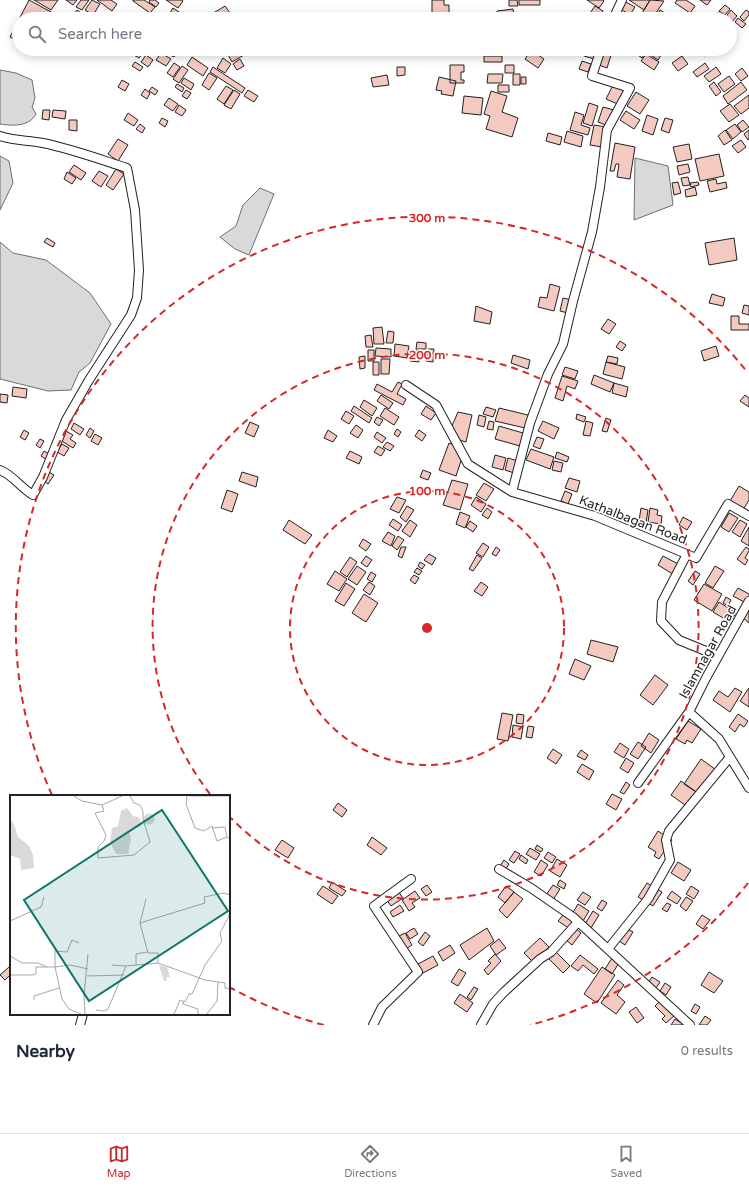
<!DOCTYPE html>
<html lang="en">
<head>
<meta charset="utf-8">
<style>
  :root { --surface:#fff; --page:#f6f6f7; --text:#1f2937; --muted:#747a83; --line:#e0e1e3; --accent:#c62828 }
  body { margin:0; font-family:"Varela Round",sans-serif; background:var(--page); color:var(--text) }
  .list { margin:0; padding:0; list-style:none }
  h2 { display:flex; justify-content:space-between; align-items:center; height:52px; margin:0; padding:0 16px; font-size:17px }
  h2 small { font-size:13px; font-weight:400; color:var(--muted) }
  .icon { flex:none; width:22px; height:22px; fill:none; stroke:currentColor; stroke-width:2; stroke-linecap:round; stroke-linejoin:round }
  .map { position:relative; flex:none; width:749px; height:1025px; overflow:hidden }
  .search { position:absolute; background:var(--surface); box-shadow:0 2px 10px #0003; left:12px; right:12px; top:12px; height:44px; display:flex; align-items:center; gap:10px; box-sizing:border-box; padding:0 14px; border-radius:22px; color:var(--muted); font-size:15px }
  .sheet { height:108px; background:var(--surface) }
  nav { display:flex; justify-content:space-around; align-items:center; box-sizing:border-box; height:56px; border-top:1px solid var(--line); background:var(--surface); font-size:11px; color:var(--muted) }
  nav a { display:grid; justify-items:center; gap:2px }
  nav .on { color:var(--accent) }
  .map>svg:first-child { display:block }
</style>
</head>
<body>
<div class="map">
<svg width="749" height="1025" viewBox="0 0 749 1025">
  <rect width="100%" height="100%" fill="#fff"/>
  <path fill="#d9d9d9" stroke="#6f6f6f" d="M0 70 16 73 32 80 35 98 32 107 36 114C29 127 12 126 0 124Z
    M0 156 9 161 13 183 0 210Z
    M635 158 668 166 673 205 634 220Z
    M260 188 274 194 249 255 235 249 220 237 236 226 243 205Z
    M0 242 13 253 46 260 90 293 111 324 90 363 79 372 71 390 48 391 0 379Z"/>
  <path fill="#f3c9c0" stroke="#222" d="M29 0 53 13 50 19H19V42L10 37Z
    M34 0H58L51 10Z
    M66 0H77L73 5Z
    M81 0H89L82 10 76 7Z
    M92 0 100 4 93 15 85 10Z
    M97 0H111L117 4 112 11Z
    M133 0H144L155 7 150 13 133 1Z
    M150 0H155L159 3 156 7 149 2Z
    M166 0H182L183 1 178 8Z
    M432 0H444V5H449V17H432Z
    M509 0H517L518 6H509Z
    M519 0H540V5H519Z
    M587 0H603L604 1 599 8Z
    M629 0H650L644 10Z
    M650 0 664 1 652 19H641L639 18Z
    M677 0H686L695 6 690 13 675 3Z
    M700 0H711L707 5Z
    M624 1 635 7 630 15 619 8Z
    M725 5 730 9 725 15 719 11Z
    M225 6 230 13 220 19H206L205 18Z
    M595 6 603 11 598 18 590 13Z
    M173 8 182 14 178 19H166Z
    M513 9 514 17 497 19V11Z
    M77 10 84 15 82 19H71Z
    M660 10 668 15 665 19H654Z
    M731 10 737 16 731 23 734 26 730 31V19H724Z
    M746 10 749 12V15L744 21 740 17Z
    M718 12 723 16 720 19H713Z
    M619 14 627 19H616Z
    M738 18 746 24 742 28 735 22Z
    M135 49 142 54 139 58 132 54Z
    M171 49H177L175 52 177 53 174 57 168 54Z
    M234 49H250L251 51 232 62 227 53Z
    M587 49H598L594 59 584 56Z
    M604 49 612 52 607 68 599 65Z
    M631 49H648L642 58 631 50Z
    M648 49H659L663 52 658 60 646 52Z
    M699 49H708L710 52 704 56Z
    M485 50H503V55H485Z
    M531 50 544 59 538 68 525 59Z
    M161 53 171 59 166 66 156 60Z
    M646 54 659 62 654 70 641 61Z
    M146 55 153 60 148 67 141 62Z
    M484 56H502V62H484Z
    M682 56 688 64 678 71 672 63Z
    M192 57 208 68 203 76 187 65Z
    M223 58 231 64 225 73 217 68Z
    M240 59 244 66 237 70 233 64Z
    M582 61 591 64 588 72 579 69Z
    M135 62 143 67 140 71 132 66Z
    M174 63 180 67 173 77 167 73Z
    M705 63 709 69 697 77 693 72Z
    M450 65H464V72H461V80H464V83H450Z
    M505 65H514V73H505Z
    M182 66 188 70 179 83 173 79Z
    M213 67 245 88 242 93 210 72Z
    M397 67H405V75L397 76Z
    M716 67 721 74 709 82 704 76Z
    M742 68 748 76 741 81 735 74Z
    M209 73 217 78 209 90 202 85Z
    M488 74H503L502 83H487Z
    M513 74H520V85H513Z
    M387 75 389 85 373 87 371 78Z
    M729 76 735 84 724 92 718 84Z
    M439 77 456 81 453 96 441 94 442 91 436 90Z
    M521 77H526V84H521Z
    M184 78 194 84 191 90 181 83Z
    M122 80 129 84 125 91 118 87Z
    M714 82 721 92 716 96 709 86Z
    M741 82 747 90 728 104 723 96Z
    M177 84 184 88 182 92 175 87Z
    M498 85H509V92H498Z
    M613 85 626 91 620 105 606 99Z
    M226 86 233 90 224 104 217 99Z
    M152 87 158 91 155 95 149 91Z
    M145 89 150 93 147 99 141 95Z
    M186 90 191 93 187 99 182 96Z
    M234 90 240 94 231 109 224 105Z
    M248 90 258 96 254 102 244 96Z
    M491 91 507 96 502 112 518 118 512 137 486 129 490 116 484 114Z
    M636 92 649 100 640 114 627 106Z
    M749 95V108L741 114 734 106Z
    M464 96 483 98 481 115 462 113Z
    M169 98 178 104 173 111 164 105Z
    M589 103 598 106 592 126 583 123Z
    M730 104 739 115 729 122 720 111Z
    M179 105 186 110 182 116 175 112Z
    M603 107 614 110 608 126 598 122Z
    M43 110H50L49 120 42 119Z
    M53 110 66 111 65 119 52 117Z
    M626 111 640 120 634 129 620 120Z
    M575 112 584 115 581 125 590 128 588 135 570 130Z
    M128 113 138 120 134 126 124 120Z
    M647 115 658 119 653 135 642 131Z
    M162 118 168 121 165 127 159 123Z
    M665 118 673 120 669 133 661 130Z
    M69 120H77V131L69 130Z
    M743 120 749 127 742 132 737 125Z
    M140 124 145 128 142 133 136 129Z
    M735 124 741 132 733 139 726 130Z
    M594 125 606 127 602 147 590 145Z
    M725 130 732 140 724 145 718 136Z
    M749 130V139L748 140 744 134Z
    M567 131 583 136 581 147 564 142Z
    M548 133 562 137 560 145 546 141Z
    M118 139 128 145 118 161 108 154Z
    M741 140 746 147 738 153 732 146Z
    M615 143 635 147 630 179 617 177 619 164H616L614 171H610Z
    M689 144 692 159 677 162 673 147Z
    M719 154 724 176 700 181 695 159Z
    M688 164 690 172 679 175 677 166Z
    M74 165 86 173 81 180 69 172Z
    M116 169 124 174 113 190 106 185Z
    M99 171 108 176 101 187 92 181Z
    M67 172 76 178 72 184 64 179Z
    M688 177 690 185 683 186 681 178Z
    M716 179 717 184 726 182 727 188 710 192 707 181Z
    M678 182 681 193 674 195 672 183Z
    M698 182 699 185 691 187 690 183Z
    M695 187 697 195 686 197 685 190Z
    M47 238 55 243 53 247 44 242Z
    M734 238 737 260 709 265 705 243Z
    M550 284 560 287 554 311 538 307 540 297 547 298Z
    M712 294 725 298 723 306 709 303Z
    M563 298 572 300 568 313 560 311Z
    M744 305 749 306V315L742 313Z
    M476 306 492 312 490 324 474 321Z
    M731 316H739V324H749V330H731Z
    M608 319 616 324 609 334 601 329Z
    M382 327 384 344H374L373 328Z
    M388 331 394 332 393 343H386Z
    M371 335 373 347H366L365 336Z
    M620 341 626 345 622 351 616 347Z
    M417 342 426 343V349H416Z
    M395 344 409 346 407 358 394 356Z
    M716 346 719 356 704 361 701 351Z
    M376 348 391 349V357L375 356Z
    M428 349H434L433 362 426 361Z
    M368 350H374V361H368Z
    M411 350 420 351 419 362 410 361Z
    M513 355 530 360 528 369 511 363Z
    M365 356V368L360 369 359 357Z
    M608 356 618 358 617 364 606 362Z
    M381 359H390L389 374H381Z
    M373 362H379V375H373Z
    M606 362 625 367 622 379 603 374Z
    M565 367 578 371 575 379 562 375Z
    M594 375 614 383 610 392 591 384Z
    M562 376 578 381 575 389 567 386 563 401 555 398Z
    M398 382 402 384 397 394 406 399 403 405 374 390 377 384 392 392Z
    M614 383 628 387 626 397 612 393Z
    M13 387 27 389 26 398 12 396Z
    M0 394 8 395 7 403 0 402Z
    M381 395 393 403 389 409 377 401Z
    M745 395 749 398V407L740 401Z
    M364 400 377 408 372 416 360 407Z
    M354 406 372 418 369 423 351 411Z
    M426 406 436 413 431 420 421 414Z
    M486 407 496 410 493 417 483 414Z
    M385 408 399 417 394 425 380 416Z
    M499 408 528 415 525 428 495 421Z
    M346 411 354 416 349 424 341 419Z
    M458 412 472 415 466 442 459 440 451 428Z
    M577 414 586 417 584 422 576 419Z
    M479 415 486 417 484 427 477 425Z
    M377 417 383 420 379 426 374 422Z
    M606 418 611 420 607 432 602 431Z
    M489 421 494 422 493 430 487 429Z
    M543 421 559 428 554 439 538 431Z
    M586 421 593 423 590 436 583 435Z
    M250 422 259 426 254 437 245 433Z
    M74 423 84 429 80 435 71 429Z
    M356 425 363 430 358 438 350 433Z
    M499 426 523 433 520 446 495 439Z
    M90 428 94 431 90 438 86 435Z
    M397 429 401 432 398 437 394 434Z
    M24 430 29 433 25 440 20 437Z
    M328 430 337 436 333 442 324 438Z
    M419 430 426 435 422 441 415 436Z
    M66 431 73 435 70 439 76 443 73 448 60 440Z
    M377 432 386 438 382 443 374 437Z
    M95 434 102 438 98 445 91 441Z
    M537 437 544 439 540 449 533 446Z
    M40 439 44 441 40 448 36 445Z
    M387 442 394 446 390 451 383 447Z
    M449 443 465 449 456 476 439 470Z
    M62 444 69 448 64 456 57 452Z
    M378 446 385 450 381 456 374 452Z
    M531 449 554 457 550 469 526 460Z
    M44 451 51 455 47 460 41 456Z
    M350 451 362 457 359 464 346 458Z
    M557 452 569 457 567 462 555 458Z
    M495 455 506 458 503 470 492 467Z
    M508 458 518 461 514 473 505 470Z
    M554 461 563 463 561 472 552 470Z
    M423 470 431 473 428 480 420 477Z
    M49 472 54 475 48 484 44 481Z
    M242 472 258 477 256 487 239 481Z
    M569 478 580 481 577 492 565 488Z
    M452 480 468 484 460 510 443 505Z
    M484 483 494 489 486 501 476 495Z
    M739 486 749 492V500L743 510 730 501Z
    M227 490 238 494 232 512 221 508Z
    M565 491 572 494 568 504 561 501Z
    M397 497 406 500 399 513 390 509Z
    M476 497 486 504 481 512 471 505Z
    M407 506 414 510 406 522 400 517Z
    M487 508 492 512 488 519 482 515Z
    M641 508 648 510 646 523 639 521Z
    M650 508 658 510 657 515 662 516 661 524 648 522Z
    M460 512 470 516 465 528 456 524Z
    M729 513 738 518 729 532 721 527Z
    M683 517 692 522 687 530 679 525Z
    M393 519 402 525 398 531 389 525Z
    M289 520 312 535 305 544 283 530Z
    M410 520 417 525 410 537 402 531Z
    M740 520 747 524 740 537 732 532Z
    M470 521 477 526 473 532 466 527Z
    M749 527V546L741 541Z
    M388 532 395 536 391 546 382 541Z
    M398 536 404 540 397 550 392 546Z
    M363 539 371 544 366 551 359 546Z
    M483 543 489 547 483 557 476 553Z
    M401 547H406L402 558 398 556Z
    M496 547 500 550 496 556 492 554Z
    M746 547 749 549V551L745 558 748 560 745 565 737 559Z
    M429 554 436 558 432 565 424 560Z
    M477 555 482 558 473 571 469 569Z
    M366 556 372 560 367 567 361 563Z
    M663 556 682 566 676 576 658 565Z
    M350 557 357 562 347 577 340 572Z
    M420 562 425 565 422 569 418 566Z
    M357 566 366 572 357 585 348 579Z
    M715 566 724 571 713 588 705 583Z
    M417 568 422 571 419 575 414 572Z
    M335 571 347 579 339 591 327 584Z
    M695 571 700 574 693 585 688 581Z
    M371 572 376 575 372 582 367 579Z
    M414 575 419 578 415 584 410 580Z
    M369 582 375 586 370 595 363 590Z
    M481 582 488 587 482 596 474 591Z
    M346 583 355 589 344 606 335 601Z
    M704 584 722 594 712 611 694 600Z
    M738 588 749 594V598L746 603 733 596Z
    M364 594 378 603 366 622 352 613Z
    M726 597 731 600 728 606 723 603Z
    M719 602 736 613 730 622 713 612Z
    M749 608V623L743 618Z
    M591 640 618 647 613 662 587 654Z
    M575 659 591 666 584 680 569 674Z
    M655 675 668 685 653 705 640 695Z
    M735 688 742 692 730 712 713 700 719 691 728 697Z
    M749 688V707L740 701Z
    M502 713 513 715 508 741 497 739Z
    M517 714 524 715 523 724 516 723Z
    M738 714 748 721 744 727 740 724 735 732 729 727Z
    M688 721 701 729 692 743 687 740 685 744 676 739Z
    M513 725 523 727 521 739 512 737Z
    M528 726 534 727 532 738 526 737Z
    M649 733 659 740 651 753 641 746Z
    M638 742 646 747 638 759 630 754Z
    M620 743 629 749 624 758 614 752Z
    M553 749 562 755 556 764 547 758Z
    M581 750 588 755 585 760 577 756Z
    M626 758 634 763 628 773 620 768Z
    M701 759 719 772 702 796 684 784Z
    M582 764 594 771 589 780 577 772Z
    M681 781 702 796 692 810 671 795Z
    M626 782 630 785 624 794 620 792Z
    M612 794 622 799 616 810 606 804Z
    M338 803 347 810 342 817 333 810Z
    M658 831 672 840 659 859 654 856 656 852 648 847Z
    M372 837 387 848 381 855 367 845Z
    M282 840 294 848 288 858 275 850Z
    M537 845 543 849 541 852 535 849Z
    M530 848 540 854 536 860 526 854Z
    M515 851 520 854 514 863 509 860Z
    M548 852 556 857 552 863 544 858Z
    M521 855 528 860 526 864 519 859Z
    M557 859 567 865 560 877 550 871Z
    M504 860 509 864 505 870 500 866Z
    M541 860 548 865 541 876 534 872Z
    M678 862 691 870 684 881 671 873Z
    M560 880 566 884 564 889 557 885Z
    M332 882 346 891 342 896 329 888Z
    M647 883 662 892 653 906 638 897Z
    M427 885 432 892 426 896 421 889Z
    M553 885 560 889 553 900 546 895Z
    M323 886 338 896 332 904 317 894Z
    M506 886 514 892 505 903 498 897Z
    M691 886 699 891 694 899 686 894Z
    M398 891 403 898 391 906 386 899Z
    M415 891 420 898 412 903 415 907 409 911 402 900Z
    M672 891 681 898 677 904 667 898Z
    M514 892 523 899 507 918 499 910Z
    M583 892 591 897 585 905 577 900Z
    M686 897 693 901 686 911 680 906Z
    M602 900 607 903 602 911 597 908Z
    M667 903 671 905 667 912 662 909Z
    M578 904 589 911 583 921 572 914Z
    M400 905 404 911 393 917 390 912Z
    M593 911 599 915 591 928 585 924Z
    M563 915 575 922 570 929 558 921Z
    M702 915 710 920 703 929 696 924Z
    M414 928 418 934 410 939 406 933Z
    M487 928 494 941 469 960 460 945Z
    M575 928 581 933 572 945 566 940Z
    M627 929 633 932 625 945 619 941Z
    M425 932 430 936 423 946 418 942Z
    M405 933 412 945 406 949 399 936Z
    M540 938 549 947 534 963 524 953Z
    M499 939 506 948 496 955 490 946Z
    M450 945 455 953 443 961 438 952Z
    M554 950 570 966 563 973 547 957Z
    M495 954 501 961 488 975 484 970 491 963 488 961Z
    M580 955 598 969 594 974 583 965 578 971 571 966Z
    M433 956 438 965 423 973 418 964Z
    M612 958 619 963 612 974 605 969Z
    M9 967 11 970V974L5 980 0 975Z
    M602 967 615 975 597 1003 584 994Z
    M459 969 466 973 458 986 451 982Z
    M709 972 723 981 714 993 701 985Z
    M652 977 660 982 656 988 648 983Z
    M618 980 624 985 617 995 625 1002 616 1014 601 1003Z
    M665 983 671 987 666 995 660 991Z
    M474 987 478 989 471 1000 467 997Z
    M460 994 473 1003 467 1012 454 1003Z
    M660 1001 675 1015 666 1023 662 1019 665 1016 655 1006Z
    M695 1004 700 1007 696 1014 691 1011Z
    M636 1007 644 1018 637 1023 629 1012Z
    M705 1016 711 1020 707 1025H699Z
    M675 1019 683 1024 682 1025H671Z"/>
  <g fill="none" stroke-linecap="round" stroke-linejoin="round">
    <g stroke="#222" stroke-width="10">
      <path id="street" d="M613 19 622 0
        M0 136C14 141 28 140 43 143 72 149 99 159 127 168L135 210 139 270 137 298 131 315 89 380 66 420 43 477 33 495C20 487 14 476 0 470
        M406 385 436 405 468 464 512 492 595 516 696 558 728 504 749 516
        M512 492 530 423 548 374 563 344 573 301 592 232 600 187 607 130 630 88 592 76 601 49
        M687 554 662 602 661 621 679 640 718 656
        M749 601 706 678 689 712 719 739 749 788
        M638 783 689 712
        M499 869 531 888 573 917 690 1025
        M608 949 648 899 670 860 666 840 669 831 730 757
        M80 1025 83 1014
        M373 1025 382 1007 418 972 374 906 411 879
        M481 1025 493 1004 503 993 540 959 551 952 578 922"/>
    </g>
    <use href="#street" stroke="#fff" stroke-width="8"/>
  </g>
  <g fill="none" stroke="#d62828" stroke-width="2" stroke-dasharray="7 5">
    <circle cx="427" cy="628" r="137"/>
    <path d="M210 794A273 273 0 1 1 231 818"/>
    <path d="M748 883A410 410 0 0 1 530 1025M324 1025A410 410 0 0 1 231 988M52 795A410 410 0 0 1 748 373"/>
  </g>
  <g text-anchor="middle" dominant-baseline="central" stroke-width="3" stroke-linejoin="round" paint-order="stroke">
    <g font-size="13" fill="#222" stroke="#fff">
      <text transform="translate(633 520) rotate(21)">Kathalbagan Road</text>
      <text transform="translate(708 652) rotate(-61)">Islamnagar Road</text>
    </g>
  </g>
  <g transform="translate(10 795)">
    <rect width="220" height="220" fill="#fff"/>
    <path d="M117 13 123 21 130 23 131 31 119 36 121 44 118 59H106L100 47 102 33 108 31 111 16ZM133.5 24a5.5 5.5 0 1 1 11 0a5.5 5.5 0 1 1-11 0ZM0 26 3 27 8 42 19 51 23 60 24 73 11 75 10 64 0 60ZM149 170 157 172 160 182H156L157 186H154Z" fill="#d9d9d9"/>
    <path fill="none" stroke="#a7a7a7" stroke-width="1" d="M64 1 72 6 92 10 112 1M177 1 176 9 185 33 194 36 202 31 207 46 217 42 220 44M180 1H220M92 10 94 16 85 18 96 40 94 46 88 52V63L124 60 140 47 133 24V16L130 10 124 8 120 1M202 33 215 32 217 42M136 104 130 128 138 158H148V168M0 126 31 112 34 102M130 128 195 108 194 102 214 98 220 100M0 161 12 168H28L37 172M102 170 116 171M126 170V159L137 157M0 180H23L26 179V172H45V156L57 157 62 145 69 148M77 181 114 180M24 205V201L49 193M174 206 173 209 188 214V219M86 215 94 216 98 214 116 171 148 168 195 185 215 188V193L220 194M71 219 59 214 52 204 45 172 60 170 78 174M75 219 74 200 78 159M164 219 170 205 175 207 179 199H182L195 170 212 146 210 138 219 121 220 111M197 219 207 206 208 187"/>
    <path fill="#0f766e" fill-opacity="0.15" stroke="#0f766e" stroke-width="2" d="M152 15 218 116 79 206 14 105Z"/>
    <rect width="220" height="220" fill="none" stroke="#222" stroke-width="2"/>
  </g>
  <circle cx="427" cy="628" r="6" fill="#d62828" stroke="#fff" stroke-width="2"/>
  <g font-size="12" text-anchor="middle" font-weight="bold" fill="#d62828" stroke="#fff" stroke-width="3" stroke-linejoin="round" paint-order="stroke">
    <text x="427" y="222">300 m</text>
    <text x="427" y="359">200 m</text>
    <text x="427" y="495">100 m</text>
  </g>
</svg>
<div class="search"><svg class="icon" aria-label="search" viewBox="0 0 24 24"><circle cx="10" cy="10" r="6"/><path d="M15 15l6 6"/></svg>Search here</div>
</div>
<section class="sheet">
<h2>Nearby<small>0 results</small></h2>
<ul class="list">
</ul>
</section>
<nav>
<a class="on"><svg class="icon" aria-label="map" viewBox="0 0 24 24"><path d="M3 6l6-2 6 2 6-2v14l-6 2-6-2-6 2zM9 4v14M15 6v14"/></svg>Map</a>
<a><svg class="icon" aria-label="directions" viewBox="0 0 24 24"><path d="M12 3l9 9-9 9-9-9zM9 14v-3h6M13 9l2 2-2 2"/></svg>Directions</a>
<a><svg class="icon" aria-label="saved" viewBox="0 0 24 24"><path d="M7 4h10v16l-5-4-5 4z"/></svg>Saved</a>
</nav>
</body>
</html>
